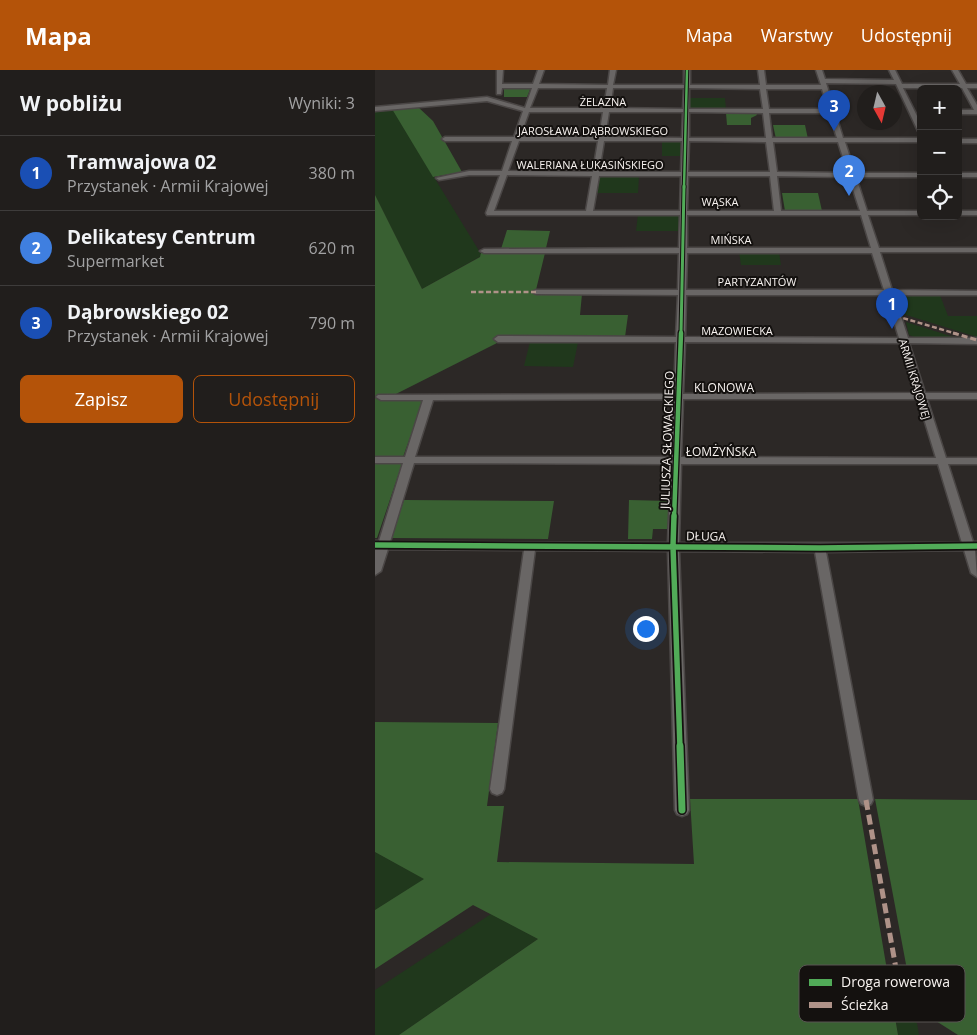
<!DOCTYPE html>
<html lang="pl">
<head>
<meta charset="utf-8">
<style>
  :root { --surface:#211e1c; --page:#2d2b29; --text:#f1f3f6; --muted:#a2a2a3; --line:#3e3c3b; --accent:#b45309 }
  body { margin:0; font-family:"Open Sans",sans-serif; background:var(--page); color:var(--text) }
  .controls { position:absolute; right:15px; top:15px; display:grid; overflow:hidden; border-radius:8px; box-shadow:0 5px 20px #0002 }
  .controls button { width:45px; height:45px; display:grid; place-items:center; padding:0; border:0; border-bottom:1px solid var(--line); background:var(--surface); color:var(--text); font:25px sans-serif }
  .compass { position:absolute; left:482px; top:15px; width:45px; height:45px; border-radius:50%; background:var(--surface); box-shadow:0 5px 20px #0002; rotate:172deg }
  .you { position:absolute; left:270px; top:558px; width:18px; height:18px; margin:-12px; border:4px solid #fff; border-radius:50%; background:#1a73e8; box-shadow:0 0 0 8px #1a73e833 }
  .badge { display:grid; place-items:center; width:32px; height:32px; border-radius:50%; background:var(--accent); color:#fff; font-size:16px; font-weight:700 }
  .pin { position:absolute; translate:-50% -41px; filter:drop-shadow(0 1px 2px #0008) }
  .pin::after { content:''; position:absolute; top:26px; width:18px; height:15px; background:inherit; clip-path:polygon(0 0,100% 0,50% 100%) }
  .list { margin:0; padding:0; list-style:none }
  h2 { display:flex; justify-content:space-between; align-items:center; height:65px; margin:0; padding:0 20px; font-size:21px }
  h2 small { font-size:16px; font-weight:400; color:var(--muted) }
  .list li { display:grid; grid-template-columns:32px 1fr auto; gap:15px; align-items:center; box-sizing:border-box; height:75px; padding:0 20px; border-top:1px solid var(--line) }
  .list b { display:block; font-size:19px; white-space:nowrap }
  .list p { margin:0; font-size:16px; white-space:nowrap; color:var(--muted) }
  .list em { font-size:16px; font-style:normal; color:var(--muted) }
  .actions { display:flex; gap:10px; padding:15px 20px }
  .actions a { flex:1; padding:11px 0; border:1px solid var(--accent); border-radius:8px; text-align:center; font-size:18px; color:var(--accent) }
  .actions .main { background:var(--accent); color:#fff }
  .icon { flex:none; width:28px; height:28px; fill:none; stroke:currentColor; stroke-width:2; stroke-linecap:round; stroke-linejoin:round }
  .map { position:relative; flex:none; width:602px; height:965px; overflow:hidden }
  header { display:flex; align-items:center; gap:30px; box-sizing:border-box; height:70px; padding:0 25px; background:var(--accent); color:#fff }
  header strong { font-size:24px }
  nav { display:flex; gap:28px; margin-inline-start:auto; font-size:18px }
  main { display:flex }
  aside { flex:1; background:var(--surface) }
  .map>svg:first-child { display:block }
</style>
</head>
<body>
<header>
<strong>Mapa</strong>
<nav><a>Mapa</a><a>Warstwy</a><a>Udostępnij</a></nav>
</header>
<main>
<aside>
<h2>W pobliżu<small>Wyniki: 3</small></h2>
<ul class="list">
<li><span class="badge" style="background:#1a4fb4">1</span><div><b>Tramwajowa 02</b><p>Przystanek · Armii Krajowej</p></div><em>380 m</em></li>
<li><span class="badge" style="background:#3f7fe0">2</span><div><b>Delikatesy Centrum</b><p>Supermarket</p></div><em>620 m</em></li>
<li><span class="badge" style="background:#1a4fb4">3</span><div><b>Dąbrowskiego 02</b><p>Przystanek · Armii Krajowej</p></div><em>790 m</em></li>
</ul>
<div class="actions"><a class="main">Zapisz</a><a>Udostępnij</a></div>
</aside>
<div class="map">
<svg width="602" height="965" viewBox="0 0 602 965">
  <rect width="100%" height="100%" fill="#2c2826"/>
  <path fill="#20381c" d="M315 28H350L351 39 315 40Z
    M18 40 106 184V186L47 219 0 125V41Z
    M287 71H307V86H287Z
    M224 105 264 106 263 123H220Z
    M263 144H305L304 161H261Z
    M364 182H404L406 195H366Z
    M528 225H565L573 246H602V267L528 244 523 227Z
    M531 252 585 269 542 268 534 265Z
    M155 272H203L198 297 149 296Z
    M0 782 50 809 0 840Z
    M116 844 163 869 24 965H0V920Z
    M520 944 542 953 544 965H523Z"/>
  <path fill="#396032" d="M129 17H156L152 27H129Z
    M43 37 58 51 87 102 58 107 17 39Z
    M381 43 382 45 376 48V55H352L351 43Z
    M398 55H430L433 69H401Z
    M407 123H443L447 141H410Z
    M0 125 47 219 105 187 106 183H170L160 224H207L205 245H253L250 267 124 272 11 329H49L28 387H0Z
    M132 160 175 161 171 178 126 179Z
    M0 394H27L2 468H0Z
    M29 430 179 431 173 469 16 468Z
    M254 430 295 431V459H278L277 469H253Z
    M0 652 123 653 112 736H129L122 792 319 794 315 729H483L523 965H24L163 869 98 835 0 899V840L49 809 0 782Z
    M500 729 602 730V965H583L539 937Z"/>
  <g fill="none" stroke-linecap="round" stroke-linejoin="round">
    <g stroke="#4a4645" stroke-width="3">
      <path id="minor" d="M122 0H128L127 14H158L163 0H169L164 14 233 15 235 0H241L238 15H309V0H315V15H385L383 0H389L391 15H446L441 0H447L450 9 519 10 514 0H520L527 14H585L577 0H583L591 14H602V18H592L602 35V44H583V40H599L587 18H528L546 54V63L543 61 521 14 451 13 468 68H546V72H470L480 103H546V107H481L492 141H546V145H493L504 178H602V182H505L517 220 602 221V225H519L533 268H602V274L534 273 550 323H602V329H552L571 388H602V394H573L598 472H602V480H600L602 507 596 503 589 480 451 482 498 730 496 734 491 736 486 734 484 730 440 482 304 481 314 740 312 744 307 746 302 744 300 740 293 481 160 480 129 719 127 723 122 725 117 723 115 719 149 480 13 479 6 501 0 505V471H4L28 393H0V387H30L48 330H6L1 327 3 325 299 324 301 272H123L119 269 123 266 301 267 303 225 161 224 157 222 161 220H303L304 183H109L105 181 109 179 304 178 305 145H112L111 143 125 105H94L64 110 61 108 94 101H127L137 71H70L67 69 70 67H139L148 41 112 31 0 41V37L112 27 150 38 157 18H127L126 24H122ZM163 18H232L229 38H155ZM238 18H309L308 39 235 38ZM314 18 385 19 388 39H314ZM391 19H447L453 39H394ZM154 42H228L224 67H145ZM234 42H308L307 68 230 67ZM314 42 388 43 391 68H314ZM394 43H454L462 68H397ZM144 71H223L218 102 133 101ZM229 71H307L306 102H224ZM314 71 391 72 395 102H313ZM398 72H463L473 103 402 102ZM132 105 217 106 211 141H119ZM224 106H306L305 141H218ZM313 106H395L399 141H312ZM402 106 474 107 485 141H406ZM312 145H486L496 178H312ZM312 183H497L509 220H311ZM311 225H511L524 268 310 267ZM310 272 525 273 541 323 308 324ZM298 329 296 387H40L58 330ZM308 329H543L561 388 306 387ZM39 393 296 394 293 473 15 472ZM306 394H563L587 473H304Z
        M583 69H602V73H583Z
        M583 103H602V107H583Z
        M583 141H602V145H583Z"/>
    </g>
    <use href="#minor" fill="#696665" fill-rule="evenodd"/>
    <path stroke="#af9288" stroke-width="2.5" stroke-dasharray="5 2.5" stroke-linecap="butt" d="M96 222H161
      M521 246 582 264"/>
    <path stroke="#af9288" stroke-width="3" stroke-dasharray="6 3" stroke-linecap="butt" d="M578 263 602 270"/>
    <path stroke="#af9288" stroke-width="5" stroke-dasharray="10 5" stroke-linecap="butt" d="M491 730 528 938"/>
    <g stroke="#14110f" stroke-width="4.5">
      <path id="cycleway-far4" d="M309 118 312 0"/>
    </g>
    <g stroke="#14110f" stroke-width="5">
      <path id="cycleway-far3" d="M306 264 309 116"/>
    </g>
    <g stroke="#14110f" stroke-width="7">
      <path id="cycleway-far2" d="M299 448 306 263"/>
    </g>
    <g stroke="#14110f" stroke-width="9">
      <path id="cycleway-far1" d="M299 446 298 476 305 678
        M0 475 445 478 602 476"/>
    </g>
    <g stroke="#14110f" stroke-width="10">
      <path id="cycleway" d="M305 676 307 740"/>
    </g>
    <use href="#cycleway-far4" stroke="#51ab58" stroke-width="2.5"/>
    <use href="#cycleway-far3" stroke="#51ab58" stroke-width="3"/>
    <use href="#cycleway-far2" stroke="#51ab58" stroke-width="4.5"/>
    <use href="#cycleway-far1" stroke="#51ab58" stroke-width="5.5"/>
    <use href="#cycleway" stroke="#51ab58" stroke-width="7"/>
  </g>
  <g text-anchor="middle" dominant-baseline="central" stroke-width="4" stroke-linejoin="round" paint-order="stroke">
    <g font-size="11" fill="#f8f3f0" stroke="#14110f">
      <text x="228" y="31">ŻELAZNA</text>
      <text x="218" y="60">JAROSŁAWA DĄBROWSKIEGO</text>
      <text x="215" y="94">WALERIANA ŁUKASIŃSKIEGO</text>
      <text x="345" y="131">WĄSKA</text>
      <text x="356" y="169">MIŃSKA</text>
      <text x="382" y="211">PARTYZANTÓW</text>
      <text x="362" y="260">MAZOWIECKA</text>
      <text transform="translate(540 309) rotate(73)">ARMII KRAJOWEJ</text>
    </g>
    <g font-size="12" fill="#f8f3f0" stroke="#14110f">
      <text x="349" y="317">KLONOWA</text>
      <text transform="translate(292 370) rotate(-88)">JULIUSZA SŁOWACKIEGO</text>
      <text x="346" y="381">ŁOMŻYŃSKA</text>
      <text transform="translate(331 466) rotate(1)">DŁUGA</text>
    </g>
  </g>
  <rect x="424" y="895" width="166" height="57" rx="8" fill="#14110f" stroke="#585552" stroke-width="1"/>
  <rect x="434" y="909" width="23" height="7" fill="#51ab58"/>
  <rect x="434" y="932" width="23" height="6" fill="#af9288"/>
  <g font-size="14" fill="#f8f3f0">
    <text x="466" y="917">Droga rowerowa</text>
    <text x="466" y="940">Ścieżka</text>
  </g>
</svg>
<div class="controls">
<button>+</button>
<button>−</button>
<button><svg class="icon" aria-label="locate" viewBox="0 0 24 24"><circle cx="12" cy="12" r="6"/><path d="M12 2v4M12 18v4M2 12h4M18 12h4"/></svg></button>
</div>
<svg class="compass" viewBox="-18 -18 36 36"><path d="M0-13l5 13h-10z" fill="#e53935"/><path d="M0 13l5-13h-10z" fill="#a2a2a3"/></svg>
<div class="you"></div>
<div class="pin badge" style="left:517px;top:259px;background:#1a4fb4">1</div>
<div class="pin badge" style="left:474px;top:126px;background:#3f7fe0">2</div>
<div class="pin badge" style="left:459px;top:61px;background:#1a4fb4">3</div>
</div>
</main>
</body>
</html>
